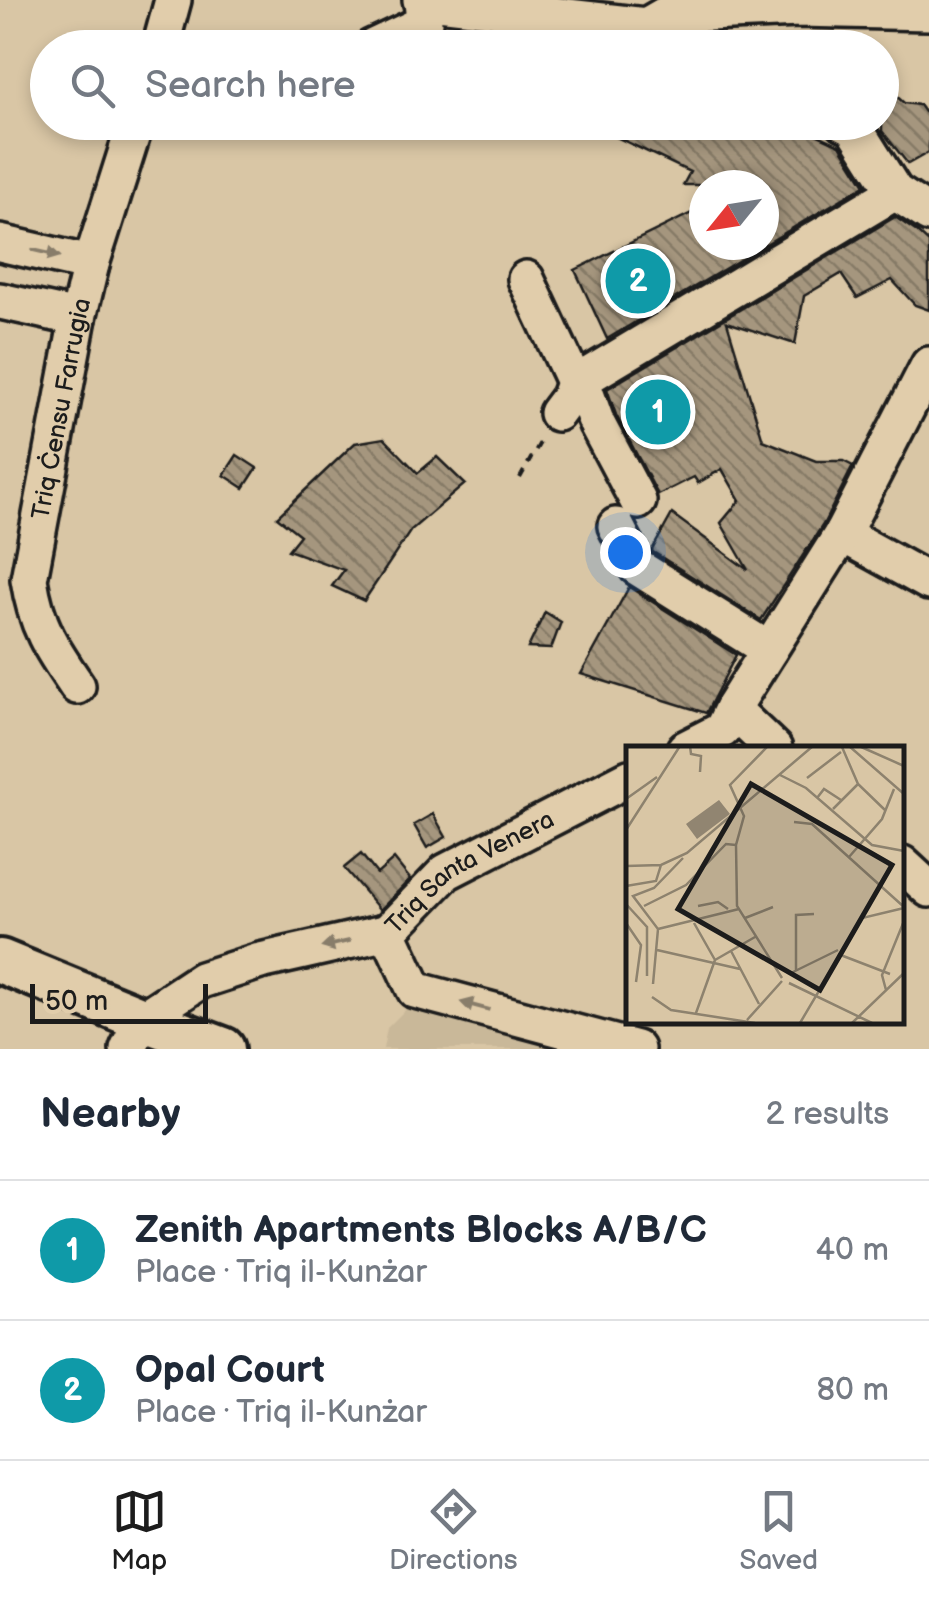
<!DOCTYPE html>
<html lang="en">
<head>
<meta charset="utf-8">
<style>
  :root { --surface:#fff; --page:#f6f6f7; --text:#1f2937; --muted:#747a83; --line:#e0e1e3; --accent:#1c1c1c }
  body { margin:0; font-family:"Balsamiq Sans",sans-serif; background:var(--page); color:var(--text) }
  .compass { position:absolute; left:689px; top:170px; width:90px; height:90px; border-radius:50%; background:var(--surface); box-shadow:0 5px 15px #0003; rotate:240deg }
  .scale { position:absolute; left:30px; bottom:25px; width:178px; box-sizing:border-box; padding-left:10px; border:5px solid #1c1c1c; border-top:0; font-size:28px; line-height:35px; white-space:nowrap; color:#1c1c1c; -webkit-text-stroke:8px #e1cdab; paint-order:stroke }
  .you { position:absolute; left:625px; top:552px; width:35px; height:35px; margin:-25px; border:8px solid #fff; border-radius:50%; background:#1a73e8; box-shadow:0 0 0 15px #1a73e833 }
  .badge { display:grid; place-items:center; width:65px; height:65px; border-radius:50%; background:var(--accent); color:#fff; font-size:32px; font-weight:700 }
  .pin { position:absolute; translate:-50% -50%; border:5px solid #fff; box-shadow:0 2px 10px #0006 }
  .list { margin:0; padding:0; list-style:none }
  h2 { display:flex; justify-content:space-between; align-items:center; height:130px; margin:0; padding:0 40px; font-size:42px }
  h2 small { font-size:32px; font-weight:400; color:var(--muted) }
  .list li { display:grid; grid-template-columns:65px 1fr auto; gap:30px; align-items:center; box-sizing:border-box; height:140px; padding:0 40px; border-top:2px solid var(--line) }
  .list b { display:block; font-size:38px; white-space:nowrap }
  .list p { margin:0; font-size:32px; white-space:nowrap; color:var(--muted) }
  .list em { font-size:32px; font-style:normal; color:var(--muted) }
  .icon { flex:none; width:55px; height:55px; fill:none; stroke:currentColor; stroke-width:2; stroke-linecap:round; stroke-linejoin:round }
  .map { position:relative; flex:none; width:929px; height:1049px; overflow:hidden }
  .search { position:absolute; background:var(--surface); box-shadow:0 5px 15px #0003; left:30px; right:30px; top:30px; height:110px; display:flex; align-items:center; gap:25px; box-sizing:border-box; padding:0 35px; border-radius:55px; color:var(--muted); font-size:38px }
  .sheet { height:410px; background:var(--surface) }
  nav { display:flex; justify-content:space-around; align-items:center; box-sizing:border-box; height:140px; border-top:2px solid var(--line); background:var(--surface); font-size:28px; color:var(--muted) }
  nav a { display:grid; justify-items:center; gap:5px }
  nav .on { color:var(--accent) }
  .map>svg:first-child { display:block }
</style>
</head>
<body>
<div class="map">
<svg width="929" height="1049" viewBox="0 0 929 1049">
  <defs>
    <pattern id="building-back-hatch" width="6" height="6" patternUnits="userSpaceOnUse" patternTransform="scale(2.5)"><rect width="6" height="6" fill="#a5967e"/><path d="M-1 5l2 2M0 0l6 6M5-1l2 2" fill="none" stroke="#867a66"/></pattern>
  </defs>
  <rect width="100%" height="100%" fill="#d9c6a5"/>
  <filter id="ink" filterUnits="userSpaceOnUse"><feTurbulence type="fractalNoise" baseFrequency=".01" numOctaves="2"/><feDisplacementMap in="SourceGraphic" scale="20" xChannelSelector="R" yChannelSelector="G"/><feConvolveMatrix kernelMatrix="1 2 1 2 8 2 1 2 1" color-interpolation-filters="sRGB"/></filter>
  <g filter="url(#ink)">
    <path fill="#c9b899" d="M417 998 603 1049H383L387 1028Z"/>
    <path fill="url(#building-back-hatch)" stroke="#1c1c1c" stroke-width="2.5" d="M467 27 529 34 536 48H457L450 34Z
      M882 83 904 103 919 105 924 112 929 110V152L908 164 882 131Z
      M585 122H790L840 145 865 185 607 339 575 270 704 207V245H764V185H745L722 174 715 185H683L690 172Z
      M895 217 917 232 929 243V310L915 305 892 280 857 298 841 274 804 296 795 344 727 322 763 440 816 461H843L853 466 824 523 761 620 653 552 652 550 672 514 748 570 721 523 740 500 722 469 698 483 694 477 658 495 616 415 607 389Z
      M384 438 418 473 437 457 465 484 411 530 364 601 332 586 344 570 288 550 300 535 277 517 355 443Z
      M237 455 257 468 244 488 224 475Z
      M629 587 736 655 706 713 581 674Z
      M545 612 561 622 551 649 528 648Z
      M433 814 446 837 427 848 414 825Z
      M361 854 377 874 394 859 410 879 380 910 344 868Z"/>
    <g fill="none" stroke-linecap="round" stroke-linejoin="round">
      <g stroke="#1c1c1c" stroke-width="42">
        <g id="minor">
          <path d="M421 0 646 26 665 15 799 9 929 12"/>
          <path d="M160 48 173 0"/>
          <path d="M371 48 424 23 422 0"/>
          <path d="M844 122 854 127 895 192 929 214"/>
          <path d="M0 243 91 264"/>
          <path d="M526 279 571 375 586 377 895 192"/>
          <path d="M0 301 78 318"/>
          <path d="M580 377 597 424 638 501"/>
          <path d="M557 413 569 397 576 377"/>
          <path d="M616 526 637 567 769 650"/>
          <path d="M842 534 929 582"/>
          <path id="s1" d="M77 686C51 648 36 626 29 579L78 318 91 264 136 122"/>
          <path d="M732 709 774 749"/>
          <path d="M685 749 722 730 732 709 842 534 929 365"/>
          <path d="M902 864 929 889"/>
          <path d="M388 932 415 990 636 1049"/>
          <path id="s2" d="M128 1049 142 1019 201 980 260 961 388 932 446 872 629 778"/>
        </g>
      </g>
      <g stroke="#1c1c1c" stroke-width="50">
        <path id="major" d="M0 961 142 1019 223 1049"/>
      </g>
      <path stroke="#1c1c1c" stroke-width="4" stroke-dasharray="8 8" stroke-linecap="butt" d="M520 478 542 439"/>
      <use href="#minor" stroke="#e1cdab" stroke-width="35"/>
      <use href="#major" stroke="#e1cdab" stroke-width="42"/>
    </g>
    <defs><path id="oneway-solid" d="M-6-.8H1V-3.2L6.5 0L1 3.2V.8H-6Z" transform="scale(2.5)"/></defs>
    <g fill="#887d6b">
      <use href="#oneway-solid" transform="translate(46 253) rotate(13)"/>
      <use href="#oneway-solid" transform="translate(336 944) rotate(167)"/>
      <use href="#oneway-solid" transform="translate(475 1006) rotate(-165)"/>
    </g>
  </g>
  <g text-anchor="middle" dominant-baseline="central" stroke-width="8" stroke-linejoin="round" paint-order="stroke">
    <g font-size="25" fill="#1c1c1c" stroke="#e1cdab">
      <text stroke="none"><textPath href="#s1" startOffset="292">Triq Ċensu Farrugia</textPath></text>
      <text stroke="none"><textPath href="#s2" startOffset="400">Triq Santa Venera</textPath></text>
    </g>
  </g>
  <g transform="translate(626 746)">
    <rect width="278" height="278" fill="#d9c6a5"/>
    <path d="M93 54 104 68 71 93 60 78Z" fill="#918571"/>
    <path fill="none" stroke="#8d826e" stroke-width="2.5" d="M64 0 65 8 75 10 74 26M142 0 104 39 118 70 110 99 111 160 156 232M223 0 278 48M233 0 278 20M216 1 232 38 260 65M154 29 180 42 246 99 278 105M181 32 215 6M191 52 198 43 215 54M0 53 31 31M207 63 232 38M168 76 186 78 278 161M0 84 54 0M223 111 256 73 268 43M0 120 35 119 61 107 187 0M0 140 30 135 35 119M0 158 21 181V230M18 160 60 139 100 98 110 99M72 160 92 156 102 163M119 172 147 161M0 177 15 199 10 236M68 177 89 214M32 183 113 163M31 204 114 223M105 205 133 258M212 208 264 228M89 214 129 191M170 225V169L188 168M163 228 212 204M163 237 246 277M27 238 32 183 7 150 28 142 57 112M260 244 256 229 278 175M26 251 45 264 129 277M70 267 89 214M121 274 156 235M174 277 236 172 278 162M226 277 278 227"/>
    <path fill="#1c1c1c" fill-opacity="0.15" stroke="#1c1c1c" stroke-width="5" d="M125 38 266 119 194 244 52 163Z"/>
    <rect width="278" height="278" fill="none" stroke="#1c1c1c" stroke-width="5"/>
  </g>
</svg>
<svg class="compass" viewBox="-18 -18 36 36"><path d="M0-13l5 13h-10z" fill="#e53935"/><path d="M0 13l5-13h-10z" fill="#747a83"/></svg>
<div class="scale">50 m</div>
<div class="you"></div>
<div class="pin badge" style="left:658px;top:412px;background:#0f9aa8">1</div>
<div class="pin badge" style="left:638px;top:281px;background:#0f9aa8">2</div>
<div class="search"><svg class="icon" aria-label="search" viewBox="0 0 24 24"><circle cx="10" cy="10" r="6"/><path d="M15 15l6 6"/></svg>Search here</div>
</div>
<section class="sheet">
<h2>Nearby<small>2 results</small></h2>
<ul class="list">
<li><span class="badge" style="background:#0f9aa8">1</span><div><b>Zenith Apartments Blocks A/B/C</b><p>Place · Triq il-Kunżar</p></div><em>40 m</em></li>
<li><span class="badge" style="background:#0f9aa8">2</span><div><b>Opal Court</b><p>Place · Triq il-Kunżar</p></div><em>80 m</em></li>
</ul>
</section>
<nav>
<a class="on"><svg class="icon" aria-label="map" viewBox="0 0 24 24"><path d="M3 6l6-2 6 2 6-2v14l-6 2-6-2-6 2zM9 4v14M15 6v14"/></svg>Map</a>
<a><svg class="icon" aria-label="directions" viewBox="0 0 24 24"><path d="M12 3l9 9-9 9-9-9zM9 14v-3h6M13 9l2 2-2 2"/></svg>Directions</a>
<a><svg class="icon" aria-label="saved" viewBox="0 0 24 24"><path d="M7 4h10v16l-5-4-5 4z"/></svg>Saved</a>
</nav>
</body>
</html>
